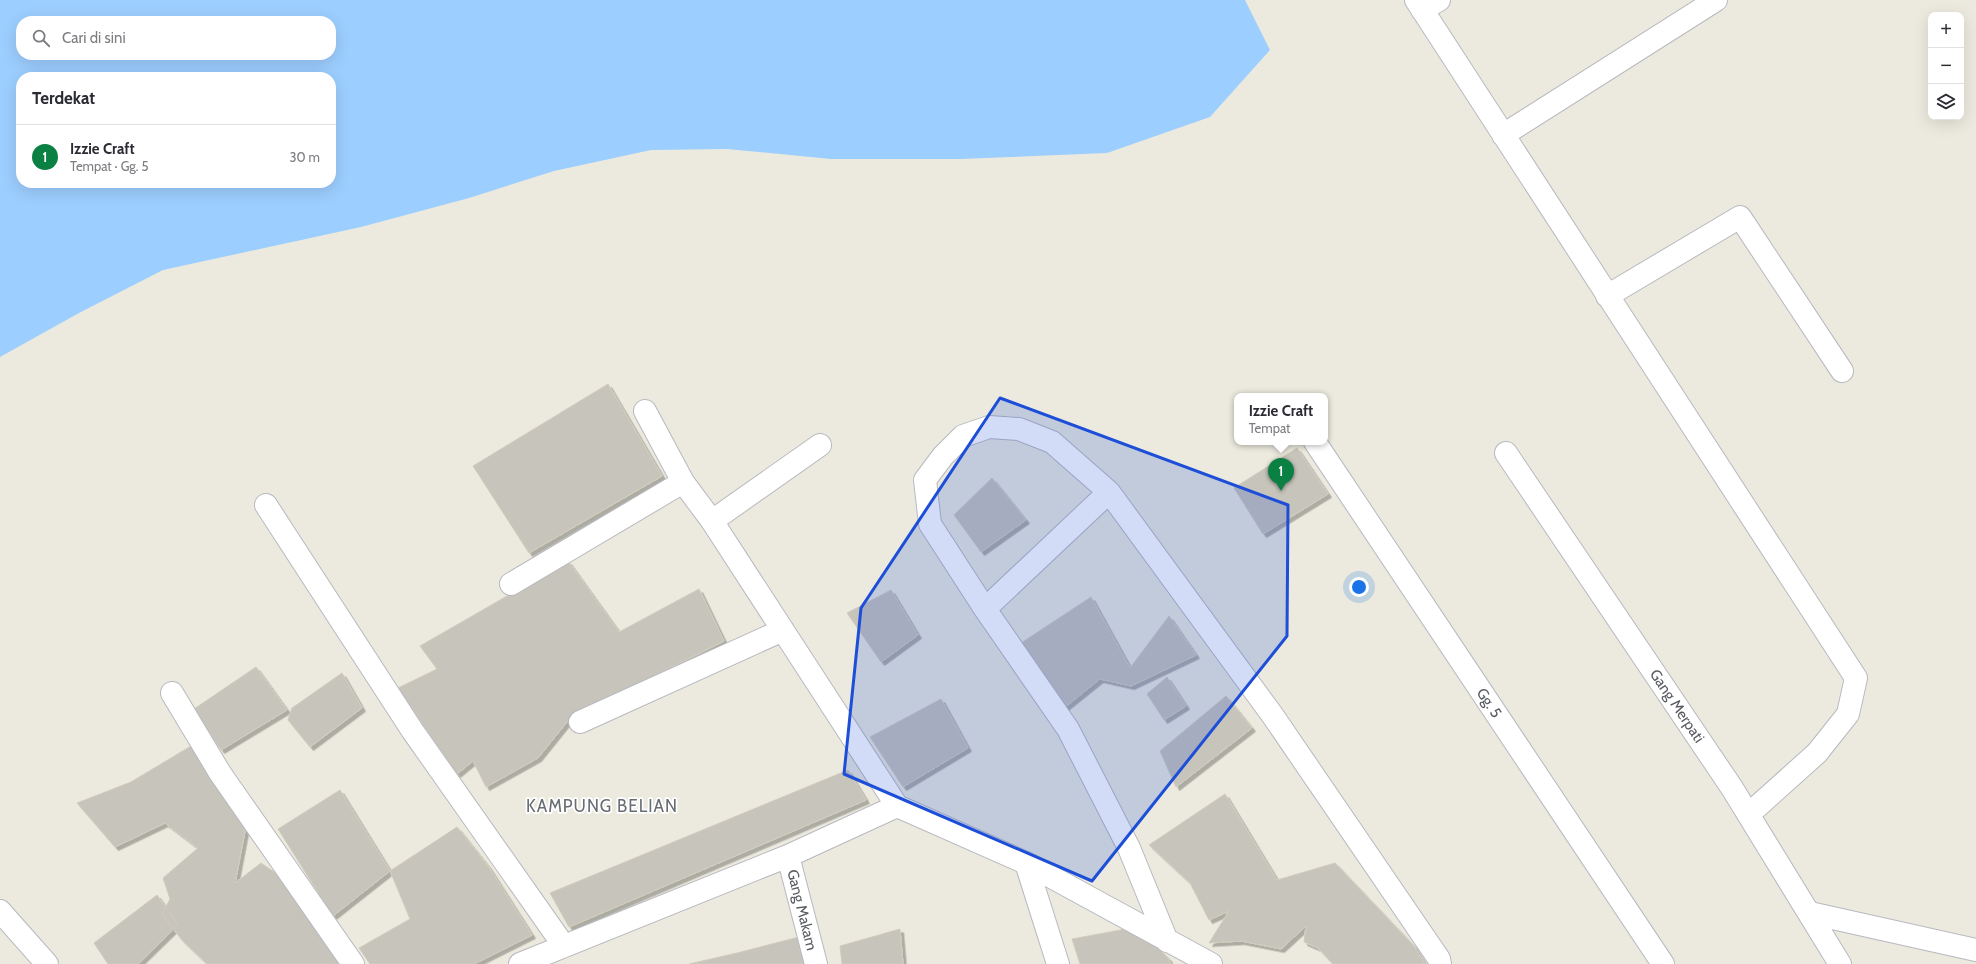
<!DOCTYPE html>
<html lang="id">
<head>
<meta charset="utf-8">
<style>
  :root { --surface:#fff; --page:#f2f2f3; --text:#2b2b33; --muted:#7c7c81; --line:#e1e1e2; --accent:#0b8043 }
  body { margin:0; font-family:Cabin,sans-serif; background:var(--page); color:var(--text) }
  .controls { position:absolute; right:12px; top:12px; display:grid; overflow:hidden; border-radius:8px; box-shadow:0 4px 16px #0002 }
  .controls button { width:36px; height:36px; display:grid; place-items:center; padding:0; border:0; border-bottom:1px solid var(--line); background:var(--surface); color:var(--text); font:20px sans-serif }
  .you { position:absolute; left:1359px; top:587px; width:14px; height:14px; margin:-10px; border:3px solid #fff; border-radius:50%; background:#1a73e8; box-shadow:0 0 0 6px #1a73e833 }
  .badge { display:grid; place-items:center; width:26px; height:26px; border-radius:50%; background:var(--accent); color:#fff; font-size:13px; font-weight:700 }
  .pin { position:absolute; translate:-50% -33px; filter:drop-shadow(0 1px 2px #0008) }
  .pin::after { content:''; position:absolute; top:21px; width:14px; height:12px; background:inherit; clip-path:polygon(0 0,100% 0,50% 100%) }
  .popup { position:absolute; left:1234px; top:393px; width:94px; height:52px; box-sizing:border-box; display:grid; place-content:center; border-radius:8px; background:var(--surface); filter:drop-shadow(0 1px 3px #0005); font-size:13px; white-space:nowrap; color:var(--muted) }
  .popup b { font-size:15px; color:var(--text) }
  .popup::after { content:''; position:absolute; left:50%; top:100%; margin-left:-8px; border:8px solid transparent; border-top-color:var(--surface) }
  .list { margin:0; padding:0; list-style:none }
  h2 { display:flex; justify-content:space-between; align-items:center; height:52px; margin:0; padding:0 16px; font-size:17px }
  h2 small { font-size:13px; font-weight:400; color:var(--muted) }
  .list li { display:grid; grid-template-columns:26px 1fr auto; gap:12px; align-items:center; box-sizing:border-box; height:64px; padding:0 16px; border-top:1px solid var(--line) }
  .list b { display:block; font-size:15px; white-space:nowrap }
  .list p { margin:0; font-size:13px; white-space:nowrap; color:var(--muted) }
  .list em { font-size:13px; font-style:normal; color:var(--muted) }
  .icon { flex:none; width:22px; height:22px; fill:none; stroke:currentColor; stroke-width:2; stroke-linecap:round; stroke-linejoin:round }
  .map { position:relative; flex:none; width:1976px; height:964px; overflow:hidden }
  .search { position:absolute; background:var(--surface); box-shadow:0 4px 16px #0002; left:16px; top:16px; width:320px; height:44px; display:flex; align-items:center; gap:10px; box-sizing:border-box; padding:0 14px; border-radius:16px; color:var(--muted); font-size:15px }
  .panel { position:absolute; background:var(--surface); box-shadow:0 4px 16px #0002; left:16px; top:72px; width:320px; height:116px; border-radius:16px }
  .map>svg:first-child { display:block }
</style>
</head>
<body>
<div class="map">
<svg width="1976" height="964" viewBox="0 0 1976 964">
  <defs>
    <filter id="shadow"><feDropShadow dx="3.5" dy="3.5" stdDeviation="0" flood-color="#0004"/></filter>
  </defs>
  <rect width="100%" height="100%" fill="#eceade"/>
  <path fill="#9cceff" fill-rule="evenodd" d="M0 0H1245L1270 50 1210 117 1107 153 960 159H831L727 149 651 150 554 171 469 198 361 227 163 270 79 313 0 357ZM21 21H331V55H21ZM21 77H331V183H21Z"/>
  <path fill="#c7c4bb" stroke="#d1ccbc" filter="url(#shadow)" d="M608 384 662 476 529 553 473 466Z
    M1297 448 1328 494 1263 534 1234 488Z
    M992 478 1026 520 981 552 954 515Z
    M568 561 619 632 699 589 724 641 571 717 538 758 486 787 473 761 457 774 398 688 437 669 420 646Z
    M891 590 918 635 881 662 847 613Z
    M1091 597 1130 668 1169 616 1196 655 1131 686 1100 679 1064 708 1018 645Z
    M256 667 287 710 221 750 194 709Z
    M342 673 362 708 310 747 288 720 292 708Z
    M1167 677 1186 706 1164 720 1147 694Z
    M1226 696 1252 728 1176 787 1160 751Z
    M941 699 968 748 903 787 870 737Z
    M191 746 236 809 245 831 235 883 261 863 277 874 321 934 341 964H207L181 939 162 914 170 899 163 878 198 848 165 823 115 847 77 803 131 782Z
    M848 770 866 800 569 927 550 893Z
    M340 790 390 871 333 916 278 829Z
    M1225 794 1277 880 1335 863 1413 945 1425 964H1333L1318 948 1304 942 1306 926 1281 949 1241 941 1209 943 1229 911 1209 920 1190 883 1149 845Z
    M457 827 488 866 532 935 474 964H370L359 948 410 919 390 871Z
    M157 895 178 925 138 964H108L94 943Z
    M1136 927 1168 958 1171 964H1080L1072 939Z
    M900 929 903 964H842L840 946Z
    M799 937 805 964H689L737 953Z"/>
  <g fill="none" stroke-linecap="round" stroke-linejoin="round">
    <g stroke="#b7b9bf" stroke-width="24">
      <path id="minor" d="M1416 0 1856 678 1848 714 1817 753 1749 814
        M1422 10 1439 0
        M1503 135 1716 0
        M1607 296 1740 217 1842 371
        M645 411 683 482 712 521 897 806
        M1315 442 1663 964
        M1506 453 1732 788 1840 964
        M266 505 412 730 564 946
        M712 521 820 445
        M511 584 683 482
        M985 609 1109 492
        M172 693 220 773 353 964
        M580 722 783 630
        M788 856 816 964
        M1026 863 1058 964
        M0 911 47 964
        M1810 913 1976 950
        M1167 941 1129 848 1068 729 985 609 930 524 925 480 943 456 963 436 989 427 1019 429 1052 442 1109 492 1273 716 1439 959 1440 964
        M520 964 788 856 897 806 1026 863 1211 964"/>
    </g>
    <use href="#minor" stroke="#fff" stroke-width="22"/>
  </g>
  <path fill="#1d4ed8" fill-opacity="0.2" stroke="#1d4ed8" stroke-width="3" stroke-linejoin="round" d="M1000 398 1288 505 1287 636 1092 881 844 774 861 608Z"/>
  <g text-anchor="middle" dominant-baseline="central" stroke-width="3.5" stroke-linejoin="round" paint-order="stroke">
    <g font-size="15" fill="#585b61" stroke="#fff">
      <text transform="translate(1489 703) rotate(56)">Gg. 5</text>
      <text transform="translate(1677 706) rotate(56)">Gang Merpati</text>
      <text transform="translate(802 910) rotate(76)">Gang Makam</text>
    </g>
    <g font-size="17" letter-spacing="1" fill="#686d73" stroke="#fff">
      <text x="602" y="806">KAMPUNG BELIAN</text>
    </g>
  </g>
</svg>
<div class="controls">
<button>+</button>
<button>−</button>
<button><svg class="icon" aria-label="layers" viewBox="0 0 24 24"><path d="M12 4l9 5-9 5-9-5zM3 14l9 5 9-5"/></svg></button>
</div>
<div class="you"></div>
<div class="pin badge" style="left:1281px;top:491px">1</div>
<div class="popup"><b>Izzie Craft</b>Tempat</div>
<div class="search"><svg class="icon" aria-label="search" viewBox="0 0 24 24"><circle cx="10" cy="10" r="6"/><path d="M15 15l6 6"/></svg>Cari di sini</div>
<section class="panel">
<h2>Terdekat<small></small></h2>
<ul class="list">
<li><span class="badge">1</span><div><b>Izzie Craft</b><p>Tempat · Gg. 5</p></div><em>30 m</em></li>
</ul>
</section>
</div>
</body>
</html>
